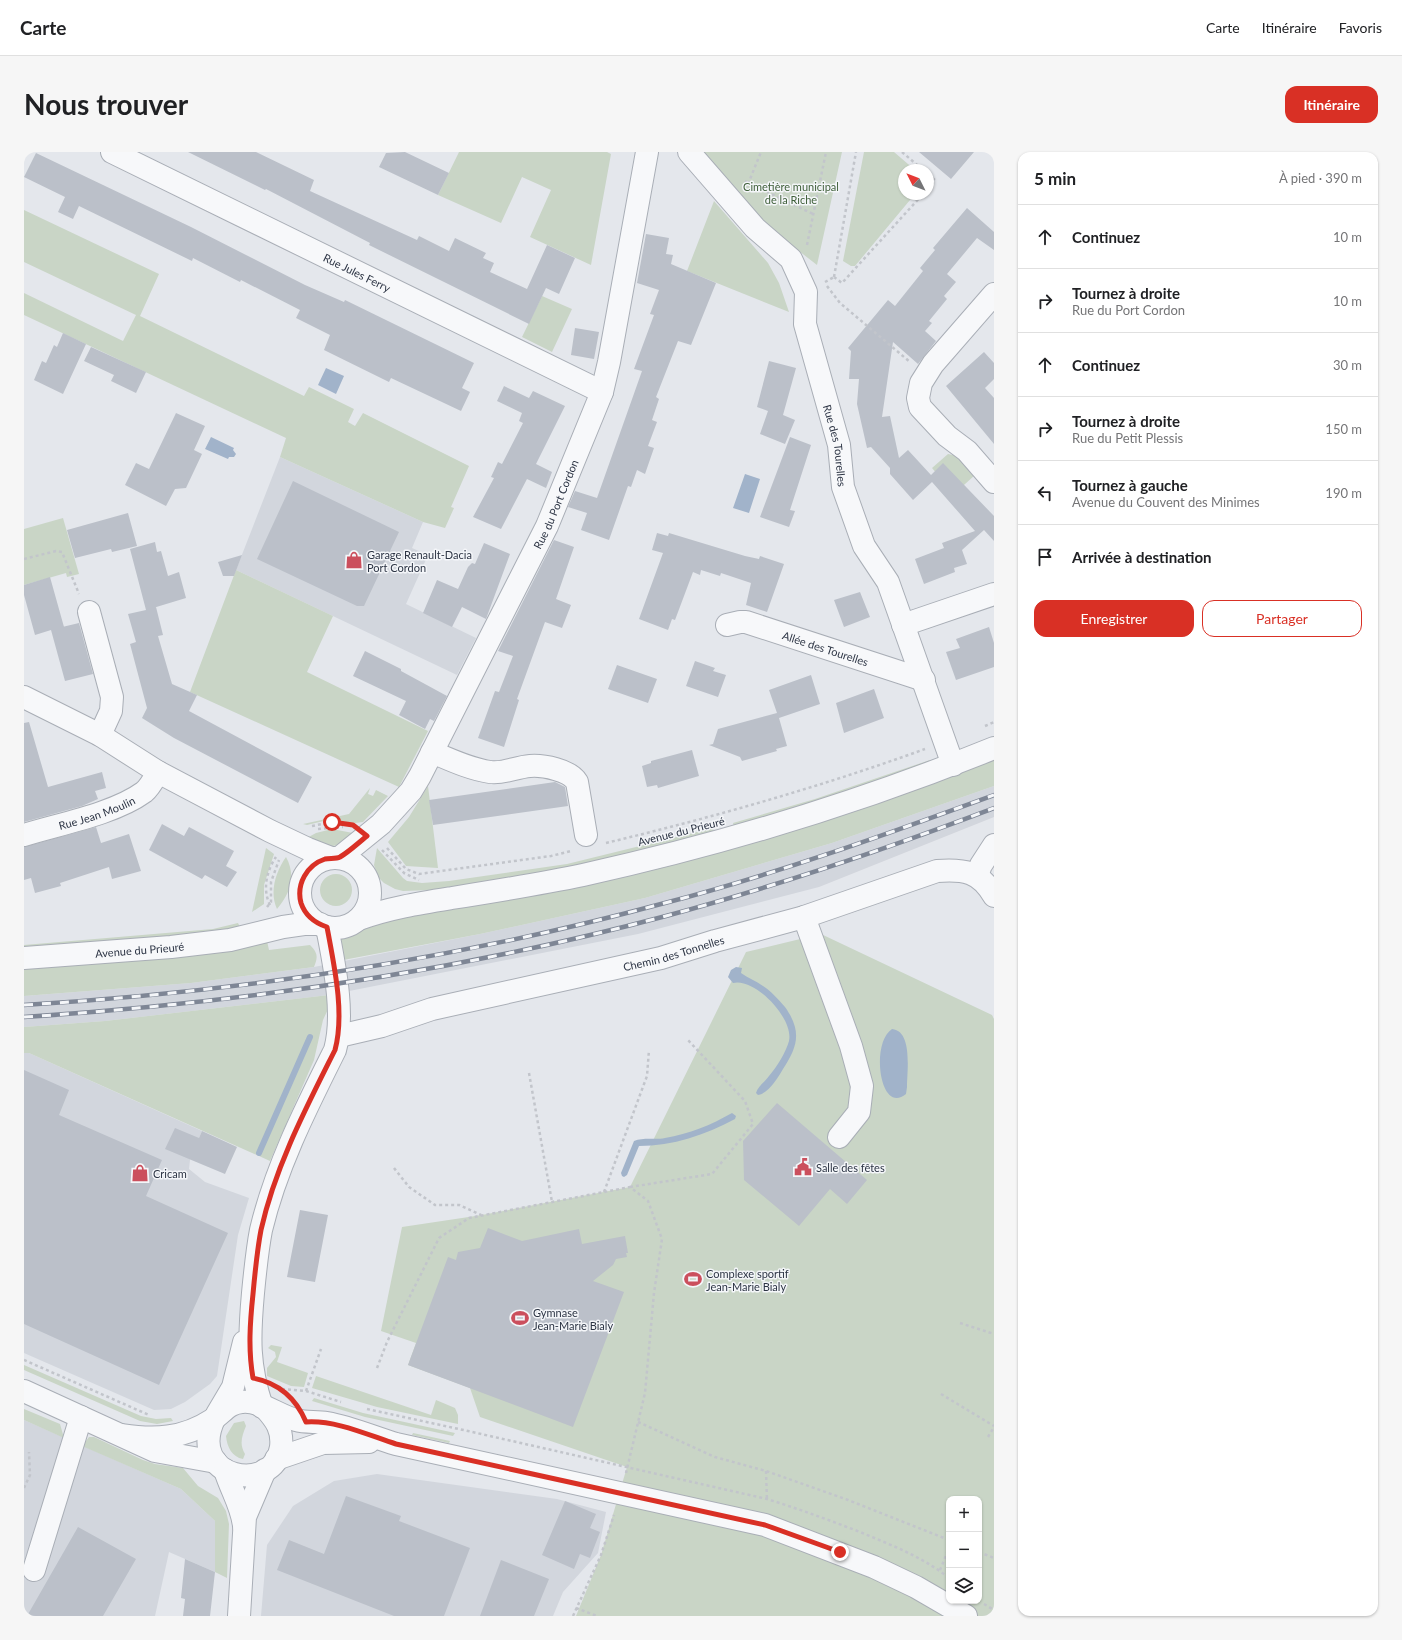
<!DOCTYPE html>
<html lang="fr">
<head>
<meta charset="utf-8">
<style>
  :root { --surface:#fff; --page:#f6f6f6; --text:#202124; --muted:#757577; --line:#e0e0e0; --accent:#d93025 }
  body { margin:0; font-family:Lato,sans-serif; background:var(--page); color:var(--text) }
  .controls { position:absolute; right:12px; bottom:12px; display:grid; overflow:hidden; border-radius:8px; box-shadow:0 1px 3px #0004 }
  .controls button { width:36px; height:36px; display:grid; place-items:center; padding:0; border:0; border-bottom:1px solid var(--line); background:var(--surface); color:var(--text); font:20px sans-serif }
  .compass { position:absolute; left:874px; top:12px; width:36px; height:36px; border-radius:50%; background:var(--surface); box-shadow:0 1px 3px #0004; rotate:312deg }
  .stop { position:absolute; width:12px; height:12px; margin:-9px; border:3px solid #d93025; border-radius:50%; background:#fff }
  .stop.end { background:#d93025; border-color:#fff; box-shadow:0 1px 4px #0008 }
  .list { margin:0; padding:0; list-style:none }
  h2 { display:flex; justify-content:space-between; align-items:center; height:52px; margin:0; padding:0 16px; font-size:17px }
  h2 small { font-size:13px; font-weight:400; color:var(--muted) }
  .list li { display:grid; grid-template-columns:26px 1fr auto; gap:12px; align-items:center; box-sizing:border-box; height:64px; padding:0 16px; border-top:1px solid var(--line) }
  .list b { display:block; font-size:15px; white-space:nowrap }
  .list p { margin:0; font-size:13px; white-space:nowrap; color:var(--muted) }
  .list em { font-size:13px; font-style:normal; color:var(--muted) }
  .actions { display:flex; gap:8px; padding:12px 16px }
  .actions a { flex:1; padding:9px 0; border:1px solid var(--accent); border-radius:12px; text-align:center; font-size:14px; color:var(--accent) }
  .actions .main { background:var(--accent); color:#fff }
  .icon { flex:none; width:22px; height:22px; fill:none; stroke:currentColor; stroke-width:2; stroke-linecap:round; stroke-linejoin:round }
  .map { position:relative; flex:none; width:970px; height:1464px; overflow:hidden; border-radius:12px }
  header { display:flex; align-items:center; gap:24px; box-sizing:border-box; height:56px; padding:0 20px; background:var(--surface); border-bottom:1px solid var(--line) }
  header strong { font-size:19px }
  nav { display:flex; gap:22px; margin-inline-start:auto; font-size:14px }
  .intro { display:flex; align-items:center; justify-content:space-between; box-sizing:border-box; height:96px; padding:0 24px }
  h1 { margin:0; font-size:28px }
  .button { padding:10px 18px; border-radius:12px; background:var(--accent); color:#fff; font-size:14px; font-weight:700 }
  main { display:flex; gap:24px; padding:0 24px }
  aside { flex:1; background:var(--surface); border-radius:12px; box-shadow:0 1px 3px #0004 }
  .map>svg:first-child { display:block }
</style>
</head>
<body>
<header>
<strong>Carte</strong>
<nav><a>Carte</a><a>Itinéraire</a><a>Favoris</a></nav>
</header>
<div class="intro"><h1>Nous trouver</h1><a class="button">Itinéraire</a></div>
<main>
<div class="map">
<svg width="970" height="1464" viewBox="0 0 970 1464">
  <rect width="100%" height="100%" fill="#e4e7ec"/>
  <path fill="#d2d6dd" d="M256 305 399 370 388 396 404 403 382 452 452 486 433 523 212 418Z
    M970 634V665L795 735 614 782 305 843 81 869 0 875V844L167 831 290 815 456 782 621 746 808 691Z
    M0 901H5L178 979 166 1008 165 1017 181 1030 225 1046 214 1083 193 1224 186 1232 161 1250 147 1257 130 1258 0 1201Z
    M0 1268 157 1337 191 1369V1420L145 1400 131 1464H0Z
    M353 1322 533 1347 582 1360 574 1401 539 1440 529 1464H237L243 1393 269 1354 310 1329Z"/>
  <path fill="#c9d5c6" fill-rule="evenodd" d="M435 0H583L587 2 567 113 506 85 527 38 498 25 477 71 414 43Z
    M679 0H818L793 113 739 71Z
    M840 0H870L891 18H880V42H891L831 114H827L819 109Z
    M690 49 744 111 755 131 765 160 663 119Z
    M0 58 135 122 116 164 280 244 285 235 330 257 324 270 331 274 339 261 445 314 427 355 430 356 421 376 399 370 256 305 262 286 0 163V141L99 189 112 163 0 110Z
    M518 144 548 157 528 200 498 185Z
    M924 302 934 304 951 323 930 342 908 316Z
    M39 366 55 422 43 425 42 421 0 433V377Z
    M212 418 309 464 283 520 404 579 375 635 166 540Z
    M906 608 902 612 840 636 710 675 709 671 791 647Z
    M970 608V634L808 691 621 746 456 782 314 809 316 787 330 781 344 772 714 694 832 659Z
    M404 634 414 716 382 714 364 690 385 665Z
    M346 636 344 642 349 644 352 638 364 644 339 670 331 671 304 668 283 673 279 672 325 662Z
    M689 676 690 680 545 717 409 738 379 739 371 737 360 731 354 725 350 713 353 696 379 726 383 729 398 731 425 729 543 712Z
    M308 677 329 681C309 700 306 695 281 687L292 681Z
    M242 696 250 702 240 733V752L228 760Z
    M262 705C272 723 267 741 253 757 245 740 252 719 262 705Z
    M296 738a16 16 0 1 1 32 0a16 16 0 1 1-32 0Z
    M214 771 216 775 189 782 0 797V793L189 777Z
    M797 782 968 863 970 867V1464H552L577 1403 603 1315 456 1265 446 1236 384 1213 392 1191 357 1179 378 1075 458 1063 606 1035 722 800ZM925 1347H955V1449H925Z
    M243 789 245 798 286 793C294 801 294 805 290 815L167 831 0 844V816Z
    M305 843V855L299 868 290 908 246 1009 5 901H0V875L81 869Z
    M247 1193 258 1195 253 1210 284 1221 280 1235 267 1234 243 1224V1216L252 1205 251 1200 244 1196Z
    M0 1213 117 1264 132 1267 147 1266 149 1269 133 1272 116 1269 0 1218Z
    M292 1224 407 1263 412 1248 431 1256 434 1263V1272L353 1255 288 1236Z
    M290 1246 339 1261 431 1281 429 1284 341 1265 288 1249Z
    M0 1257 36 1272 40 1286 0 1268Z
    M220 1269 222 1274C218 1284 215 1292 221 1302L219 1307C208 1305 203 1295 202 1284L210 1271Z
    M389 1281 426 1289 425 1291 388 1283Z
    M65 1285H70L119 1308 131 1312 159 1316 174 1334 194 1346 202 1359 205 1372 203 1426 191 1420V1369L157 1337 58 1294Z"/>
  <path fill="#a1b3ca" d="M302 216 320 224 312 242 294 233Z
    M187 285 210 296 209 298 212 302 210 305H205L204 307 181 297Z
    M721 322 736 327 725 361 709 356Z
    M712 815 718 816 717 821C724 826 732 829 739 834 747 839 754 847 761 855 778 879 774 894 759 917 753 927 745 941 734 943L732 941C734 934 741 930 745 924 753 915 762 900 765 889 770 866 730 825 709 831L704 825 707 818Z
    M868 877C889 879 883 919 883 935L882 942C856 964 846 891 868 877Z
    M708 961 712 964 711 967C681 983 649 994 615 994L603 1023 600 1025 598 1024 597 1021 610 989C619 985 632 988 641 986 665 982 687 973 708 961Z"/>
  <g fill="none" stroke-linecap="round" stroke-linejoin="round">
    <path stroke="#a1b3ca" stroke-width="6" d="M235 1001 286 885"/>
  </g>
  <path fill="#bbc0c9" d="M164 0H232L290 28 286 39 393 88 395 84 425 99 431 86 462 101 459 106 470 111 466 120 503 137 523 93 551 106 535 142 522 136 505 172 345 93 346 91 242 37 241 38Z
    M381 0 425 21 414 43 355 15 362 1Z
    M895 0H950L927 27Z
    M12 1 167 75 281 133 320 150 321 148 450 211 438 236 446 240 437 259 367 226 365 230 300 198 306 183 272 166 276 158 217 128 216 130 169 106 168 109 55 54 49 67 34 60 41 45 0 25Z
    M943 56 970 80V98L953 86 923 122 932 130 920 144 923 147 905 169 908 171 901 179 912 189 894 212 869 190 858 265 866 264 875 306 884 298 907 323 919 311 970 364V389L960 378 938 398 943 412 930 416 931 420 900 432 891 407 920 396 918 391 951 379 908 330 889 348 866 322V316L847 295 843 296 833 252 835 227H825L827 199 824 196 864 148 871 154 899 119 896 116 911 98 909 96Z
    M622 82 645 86 642 102 649 103 647 112 692 131 667 193 654 189 632 245 635 247 628 268 633 270 624 294 630 296 621 322 613 318 607 335 604 334 585 388 557 378 563 361 544 355 551 339 573 346 618 219 610 217 630 163 626 162 635 138 613 131Z
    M551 176 575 180 570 207 547 203Z
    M39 181 62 192 39 242 10 228 18 209 22 211 30 193 33 195Z
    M67 195 122 220 112 241 87 229 90 223 60 209Z
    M960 200 970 211V227L961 236 970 246V292L922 234Z
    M745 209 772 216 759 263 771 268 761 292 736 282 744 259 733 255Z
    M480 234 505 246 509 239 541 254 512 312 528 320 522 336 503 327 477 377 449 365 470 326 467 325 474 310 478 312 499 271 495 269 498 261 473 249Z
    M152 261 181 274 170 298 178 302 162 336 151 337 142 354 101 333 112 311 125 317Z
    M766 285 787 293 766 358 771 359 765 375 736 365Z
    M269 329 375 380 340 454H333L233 407Z
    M104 361 113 394 88 400 87 397 51 406 43 378Z
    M633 381 644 384 645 381 721 404 735 407 736 404 760 412 743 460 722 453 727 431 697 421 696 424 677 418 676 423 669 420 651 468 648 467 644 478 615 467 639 401 628 398Z
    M530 388 550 395 532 447 547 453 538 476 521 470 493 547 495 548 480 595 454 586 471 539 475 540 489 504 474 499Z
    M131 390 133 400 137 399 144 424 155 420 162 446 129 456 132 455 139 483 134 484 148 532 173 543 165 559 288 625 274 651 150 586 118 566 123 556 106 492 112 490 104 462 122 458 106 397Z
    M460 391 486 402 462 467 438 455 428 475 399 461 413 428 434 437 444 415 448 411 451 412Z
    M218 403 210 424H199L194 410Z
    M26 425 40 475 34 476 55 471 69 522 41 529 27 478 11 483 0 443V433Z
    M836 440 846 465 820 475 810 448Z
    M965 475 970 491V515L932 528 922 500 936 496 932 487Z
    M341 499 377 517V519L423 544 410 569 406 567 401 577 375 563 382 549 329 524Z
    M671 509 691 516 689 519 702 523 694 545 662 534Z
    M593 513 633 527 624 551 584 537Z
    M787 523 796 552 755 566 763 594 752 597 753 599 718 609 716 605 685 593 689 592 694 577 753 561 745 538Z
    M850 537 860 566 820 581 812 551Z
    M5 570 24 635 78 620 82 636 71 639 74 647 58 654 0 670V571Z
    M668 598 675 624 634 636 633 633 623 635 618 614 627 611V609Z
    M531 630 541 635 544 654 409 673 405 648Z
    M138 672 160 684 165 675 210 699 202 714 213 720 203 735 181 723 178 727 125 698Z
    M72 675 77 691 105 682 117 719 88 727 85 715 36 731 37 734 11 741 7 726 0 728V695Z
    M0 918 45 938 35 963 138 1008 122 1044 204 1081 135 1233 0 1172Z
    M753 951 843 1028 823 1052 806 1037 775 1074 720 1028 719 989Z
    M151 976 175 986 178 979 213 995 201 1022 141 997Z
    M276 1058 304 1063 291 1130 263 1125Z
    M464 1076 498 1089 555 1077 558 1092 601 1084 604 1101H602L603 1105 592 1107 589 1113 569 1129 600 1140 549 1275 384 1213 424 1105 432 1108 434 1100 456 1096Z
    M322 1344 377 1364 375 1369 446 1396 420 1464H370L253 1418 265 1388 300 1402Z
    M541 1349 572 1362 566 1376 576 1380 566 1406 556 1402 550 1417 518 1403Z
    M54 1375 112 1407 79 1464H3Z
    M161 1407 191 1420 186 1464H159L161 1447 157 1446Z
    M477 1408 525 1427 510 1464H456Z"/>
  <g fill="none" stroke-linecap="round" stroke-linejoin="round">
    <g stroke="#a9aeb6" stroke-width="24">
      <g id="minor">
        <path id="s1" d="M88 0 578 240"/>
        <path id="s2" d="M665 0 731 76 767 107 782 140 781 172 815 293 819 335 840 394 864 430 929 613"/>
        <path d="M970 142 909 212 897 231 894 246 896 255 923 284 943 299 970 330"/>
        <path d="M65 460 88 545 87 559 76 583"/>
        <path id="s3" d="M703 473 716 470H722L900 528"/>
        <path d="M879 473 970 442"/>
        <path d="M0 545 76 583 134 620 246 679 284 697 307 706"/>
        <path d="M408 600C427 608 446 617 466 620 480 622 492 615 506 614 519 613 546 618 553 630L562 683"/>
        <path id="s4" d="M0 683C35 672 90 662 120 640 126 635 130 627 134 620"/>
        <path id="s5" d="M315 706 357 672 387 639 396 624 523 374 578 240 585 210 623 0"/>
        <circle cx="311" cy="741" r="35"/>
        <path d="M953 723 957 713 970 693"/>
        <path d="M780 765 827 894 838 934 835 960 815 985"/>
        <path d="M335 767C365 756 397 751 428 746 472 739 516 732 559 723 699 692 837 650 970 596"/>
        <path id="s6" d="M0 806 147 795 206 788 259 775 280 772H296"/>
        <path id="s7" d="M315 884 358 874 408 857 637 806 691 789 780 765 913 719C940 717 956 719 970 744"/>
        <path d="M0 1239 131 1299 192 1310"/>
        <path d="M238 1255C224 1213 225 1185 229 1141 231 1120 233 1099 237 1078 252 1015 282 956 311 898 321 861 310 812 303 775"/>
        <path d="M193 1262 209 1235 220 1190"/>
        <path d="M190 1267C162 1328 250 1343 257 1295 259 1278 252 1268 241 1256"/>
        <path d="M98 1283C130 1288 159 1287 188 1268 199 1261 204 1251 218 1250 236 1248 255 1264 272 1268 282 1271 292 1269 303 1271 326 1275 349 1285 372 1292L741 1373 850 1415 892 1435 942 1464"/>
        <path d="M252 1307 299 1291 345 1290"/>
        <path d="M201 1318C207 1338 218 1354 220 1374"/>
        <path d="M10 1418 57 1265"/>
        <path d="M215 1464 221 1365 241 1318"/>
      </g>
    </g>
    <path stroke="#c2c5cb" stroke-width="2.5" stroke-dasharray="3 3" stroke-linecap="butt" d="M878 0 899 18
      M904 22 911 28 904 37
      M721 29 789 62
      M724 32 737 0
      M783 93 802 0
      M810 125 818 131 899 42
      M810 125 832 0
      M801 130 810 125
      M803 134 816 151 886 210
      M0 407 32 399 38 400 55 442
      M961 574 970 570
      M288 674 308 670 323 672
      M294 677 319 675
      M582 691C690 665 796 635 901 597
      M363 696 382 717 395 722 527 704 547 699
      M358 698 380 721 395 728
      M246 753C238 737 243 718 252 705
      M243 755 247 750V730L255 708
      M505 921 528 1050
      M370 1016 385 1035 411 1053H435L457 1063
      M606 1035 688 1022 729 972 721 949 663 887
      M580 1040 623 924 625 898
      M936 1171 970 1182
      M0 1208 125 1263
      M353 1216 363 1190 415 1086 445 1066 606 1035 624 1049 638 1087 630 1141 621 1241 602 1321
      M258 1237 282 1239 317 1250
      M282 1239 297 1197
      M917 1242 970 1274
      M343 1257 444 1279 743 1347C775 1357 805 1368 836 1380 867 1393 899 1405 925 1426
      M614 1270 691 1305 742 1319 824 1348 925 1388
      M964 1285 970 1275
      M742 1319 743 1349
      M0 1336 6 1323 5 1300
      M955 1400 970 1406
      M916 1418 925 1396
      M960 1452 970 1458
      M552 1456 573 1464
      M549 1464 577 1403 590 1363"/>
    <use href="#minor" stroke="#f7f8fa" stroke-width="22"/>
    <g stroke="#7e8695" stroke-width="4.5">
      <path id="rail" d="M0 853C215 840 429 808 637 752 750 723 860 683 970 643
        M0 865C216 851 432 820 642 764 753 734 862 697 970 656"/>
    </g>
    <use href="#rail" stroke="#f4f6f9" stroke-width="3" stroke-dasharray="9" stroke-linecap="butt"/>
  </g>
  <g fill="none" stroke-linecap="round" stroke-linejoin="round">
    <path stroke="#d93025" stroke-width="5" d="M308 670 329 673 343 684C334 691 326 699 316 705 312 707 306 706 301 707 283 713 272 732 277 751 281 763 291 771 303 775 310 813 321 861 311 898 282 956 251 1015 237 1078 233 1099 231 1120 229 1142 226 1170 224 1198 229 1226 255 1231 272 1246 282 1270 312 1268 344 1283 372 1292L741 1373 816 1400"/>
  </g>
  <defs>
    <g id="shop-bare" transform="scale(1.38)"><path d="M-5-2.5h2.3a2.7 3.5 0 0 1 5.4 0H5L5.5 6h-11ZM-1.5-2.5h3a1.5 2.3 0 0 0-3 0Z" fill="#cb4f5d" stroke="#f4f6f9" stroke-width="2.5" paint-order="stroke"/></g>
    <g id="civic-bare" transform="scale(1.38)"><path d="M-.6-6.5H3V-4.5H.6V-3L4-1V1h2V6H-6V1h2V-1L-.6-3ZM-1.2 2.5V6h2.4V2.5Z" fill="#cb4f5d" stroke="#f4f6f9" stroke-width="2.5" paint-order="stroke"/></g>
    <g id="stadium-bare" transform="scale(1.38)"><path d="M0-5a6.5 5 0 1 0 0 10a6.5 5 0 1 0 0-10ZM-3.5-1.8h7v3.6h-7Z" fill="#cb4f5d" stroke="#f4f6f9" stroke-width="2.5" paint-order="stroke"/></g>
  </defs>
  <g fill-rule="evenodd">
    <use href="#shop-bare" x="330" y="408"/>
    <use href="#civic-bare" x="779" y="1015"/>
    <use href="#shop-bare" x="116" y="1021"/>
    <use href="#stadium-bare" x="669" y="1127"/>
    <use href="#stadium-bare" x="496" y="1166"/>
  </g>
  <g text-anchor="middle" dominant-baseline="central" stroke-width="3" stroke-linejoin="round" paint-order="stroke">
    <g font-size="11" fill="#3f5f3a" stroke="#f4f6f9">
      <text x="767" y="34">Cimetière municipal<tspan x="767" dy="13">de la Riche</tspan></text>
    </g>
    <g font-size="11" fill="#2c3444" stroke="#f4f6f9">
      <text stroke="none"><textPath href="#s1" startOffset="273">Rue Jules Ferry</textPath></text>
      <text stroke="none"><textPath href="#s2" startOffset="342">Rue des Tourelles</textPath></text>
      <text stroke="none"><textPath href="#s5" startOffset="420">Rue du Port Cordon</textPath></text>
      <text stroke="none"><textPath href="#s3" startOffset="103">Allée des Tourelles</textPath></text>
      <text stroke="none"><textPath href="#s4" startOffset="76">Rue Jean Moulin</textPath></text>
      <text transform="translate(657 679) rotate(-14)">Avenue du Prieuré</text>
      <text stroke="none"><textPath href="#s6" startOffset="116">Avenue du Prieuré</textPath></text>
      <text stroke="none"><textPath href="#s7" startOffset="345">Chemin des Tonnelles</textPath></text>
    </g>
    <g font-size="11" fill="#2c3444" stroke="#f4f6f9" text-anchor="start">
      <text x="343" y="402">Garage Renault-Dacia<tspan x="343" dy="13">Port Cordon</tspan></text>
      <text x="792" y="1015">Salle des fêtes</text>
      <text x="129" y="1021">Cricam</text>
      <text x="682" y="1121">Complexe sportif<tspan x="682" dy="13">Jean-Marie Bialy</tspan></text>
      <text x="509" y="1160">Gymnase<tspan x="509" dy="13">Jean-Marie Bialy</tspan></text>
    </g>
  </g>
</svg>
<div class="controls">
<button>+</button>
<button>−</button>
<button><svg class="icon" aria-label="layers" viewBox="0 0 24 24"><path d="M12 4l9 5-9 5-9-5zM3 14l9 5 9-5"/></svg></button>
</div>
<svg class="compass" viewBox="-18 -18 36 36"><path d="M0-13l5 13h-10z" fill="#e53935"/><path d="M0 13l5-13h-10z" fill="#757577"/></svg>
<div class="stop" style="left:308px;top:670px"></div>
<div class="stop end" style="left:816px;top:1400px"></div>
</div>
<aside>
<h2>5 min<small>À pied · 390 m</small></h2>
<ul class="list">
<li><svg class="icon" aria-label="ahead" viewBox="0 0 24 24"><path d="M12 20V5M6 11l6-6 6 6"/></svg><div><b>Continuez</b></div><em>10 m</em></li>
<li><svg class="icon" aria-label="right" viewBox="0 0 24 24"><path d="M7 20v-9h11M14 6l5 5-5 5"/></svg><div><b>Tournez à droite</b><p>Rue du Port Cordon</p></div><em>10 m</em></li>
<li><svg class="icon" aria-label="ahead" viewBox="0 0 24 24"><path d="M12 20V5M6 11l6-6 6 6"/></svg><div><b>Continuez</b></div><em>30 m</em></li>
<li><svg class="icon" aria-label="right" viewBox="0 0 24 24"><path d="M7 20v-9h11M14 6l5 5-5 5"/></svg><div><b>Tournez à droite</b><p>Rue du Petit Plessis</p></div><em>150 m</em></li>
<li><svg class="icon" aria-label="left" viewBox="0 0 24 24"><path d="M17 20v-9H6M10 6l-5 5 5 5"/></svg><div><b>Tournez à gauche</b><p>Avenue du Couvent des Minimes</p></div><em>190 m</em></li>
<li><svg class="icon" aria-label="arrive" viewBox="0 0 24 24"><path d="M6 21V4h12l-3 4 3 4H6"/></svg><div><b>Arrivée à destination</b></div></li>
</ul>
<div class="actions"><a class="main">Enregistrer</a><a>Partager</a></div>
</aside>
</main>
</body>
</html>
